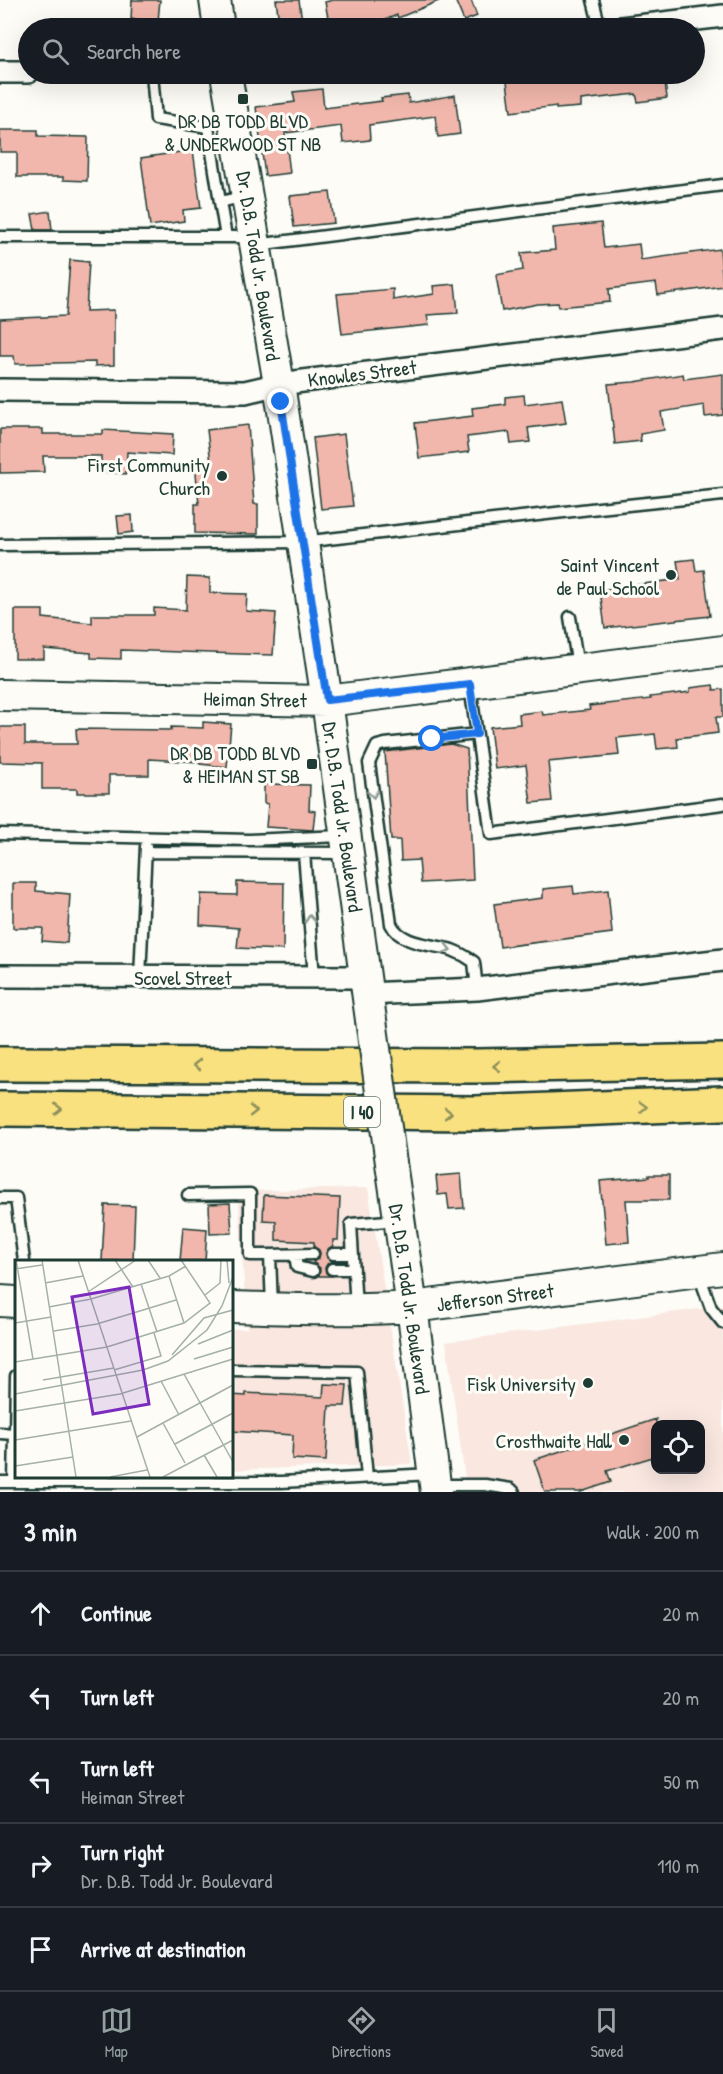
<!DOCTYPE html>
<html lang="en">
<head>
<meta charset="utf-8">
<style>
  :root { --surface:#171b24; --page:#242831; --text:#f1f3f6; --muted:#9ea1a6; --line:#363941; --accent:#92a19f }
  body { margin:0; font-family:"Patrick Hand",sans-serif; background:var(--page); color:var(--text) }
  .controls { position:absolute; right:18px; bottom:18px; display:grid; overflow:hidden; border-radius:12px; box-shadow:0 6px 24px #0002 }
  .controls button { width:54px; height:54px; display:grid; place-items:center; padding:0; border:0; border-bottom:2px solid var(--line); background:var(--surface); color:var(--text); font:30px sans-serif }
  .stop { position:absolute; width:18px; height:18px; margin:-14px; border:4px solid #1a73e8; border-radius:50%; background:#fff }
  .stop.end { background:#1a73e8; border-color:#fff; box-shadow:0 2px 6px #0008 }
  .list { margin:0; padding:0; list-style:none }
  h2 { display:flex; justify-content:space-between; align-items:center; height:78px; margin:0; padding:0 24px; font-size:26px }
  h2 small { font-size:20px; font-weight:400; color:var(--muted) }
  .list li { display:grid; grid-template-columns:39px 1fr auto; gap:18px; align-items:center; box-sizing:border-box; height:84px; padding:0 24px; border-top:2px solid var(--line) }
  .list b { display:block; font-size:22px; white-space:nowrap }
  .list p { margin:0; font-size:20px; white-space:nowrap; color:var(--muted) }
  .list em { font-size:20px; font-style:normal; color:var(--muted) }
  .icon { flex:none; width:33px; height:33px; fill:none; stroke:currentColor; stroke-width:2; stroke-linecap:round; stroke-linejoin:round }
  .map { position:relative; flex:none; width:723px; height:1492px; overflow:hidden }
  .search { position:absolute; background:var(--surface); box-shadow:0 6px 24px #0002; left:18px; right:18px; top:18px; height:66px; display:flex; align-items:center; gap:15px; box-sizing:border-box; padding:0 21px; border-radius:33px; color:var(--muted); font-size:22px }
  .sheet { height:498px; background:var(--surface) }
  nav { display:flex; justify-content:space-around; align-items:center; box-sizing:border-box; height:84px; border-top:2px solid var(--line); background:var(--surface); font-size:16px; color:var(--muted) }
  nav a { display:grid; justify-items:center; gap:3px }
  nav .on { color:var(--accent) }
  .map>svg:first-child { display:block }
</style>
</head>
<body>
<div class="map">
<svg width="723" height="1492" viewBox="0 0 723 1492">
  <rect width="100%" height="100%" fill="#fdfcf7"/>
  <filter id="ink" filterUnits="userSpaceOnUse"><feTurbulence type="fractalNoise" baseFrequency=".0167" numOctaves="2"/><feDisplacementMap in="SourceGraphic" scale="12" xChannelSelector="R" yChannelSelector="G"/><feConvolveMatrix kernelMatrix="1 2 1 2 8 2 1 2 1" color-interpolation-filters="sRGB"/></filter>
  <g filter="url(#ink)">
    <path fill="#f9e7e0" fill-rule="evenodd" d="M368 1188 412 1464 231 1470V1329H247L238 1191Z
      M723 1306V1492H467L446 1342ZM656 1424H700V1470H656Z"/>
    <path fill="#f1b7ac" stroke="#1f3d34" stroke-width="1.5" d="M132 0H160L158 21 131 19Z
      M276 0H299L303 28H280Z
      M333 0H441L398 18 397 15 372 25 330 28 325 2Z
      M455 0H471L477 16 464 21Z
      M506 74H664L667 98 638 102 636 94 581 100V107L556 109V106L511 112Z
      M322 89 324 108 382 101 381 98 408 95 409 103 455 95 460 134 438 137 435 116 369 125 370 140 343 143 341 126 285 133 290 173 265 176 256 107 295 102 293 92Z
      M0 130H38V136L88 137 87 181 63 180V177H17V152H0Z
      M193 150 201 208 183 210 184 221 150 226 141 158Z
      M330 192 334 223 294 227 290 196Z
      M50 211 52 230H35L32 214Z
      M601 223 604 248 639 244 641 260 720 249 723 286 658 295 656 283 609 289 610 302 559 307 558 303 538 304 502 311 496 275 523 270 521 253 555 250 553 228Z
      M70 260 89 262 86 311 114 310V365L95 366V362L15 364 14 356H0V319L66 316Z
      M455 284 458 313 427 315 429 325 342 334 337 294 393 289V300L434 294 433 286Z
      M683 374 684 379 723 374V415L705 417 704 405 661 412 664 430 640 434 641 441 615 444 608 384 634 382Z
      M524 395 525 404 562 399 566 423 528 428 530 442 511 444 509 432 467 437 469 452 419 458 415 423 473 416 472 408 505 404V397Z
      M248 425 254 504H258V534L195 533V504H199L195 464 211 463 207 430Z
      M0 429H43V434H103V430L173 434 172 455 127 452 126 474 101 472V456H43L44 472 0 473Z
      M344 434 353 506 321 509 313 438Z
      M132 515 133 532 119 534 117 516Z
      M694 559 696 571 704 570 710 616 605 628 600 590 680 579 677 561Z
      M187 577 210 578V593L247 594 246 611 276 613 273 655 121 650V659L91 658V653L44 649V659H15V610H43V618L92 623V615H154V608L186 610Z
      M713 685 714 690 723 689V717H716L718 733 677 738 678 747 657 749 655 734 617 738 619 755 548 762 552 801 531 803 526 765 495 769 490 727 520 724 519 714 542 711 543 715 590 710 589 706 651 699 650 697 690 692V688Z
      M203 722 231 724 227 767 200 764V762L149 759V775H109V793H77V789H42V763L0 762V727H25V744H77L76 729 171 730V727L203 728Z
      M451 744 467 749 473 880 421 883 419 860 401 861 400 840H391L385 752Z
      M264 784 310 785 309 810 315 811 313 830 266 827 268 804 264 803Z
      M237 882 284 883 283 950 237 948 239 928 200 925 201 894 237 895Z
      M13 883H36V891L70 894 67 943 42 941 43 928H13Z
      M573 886 574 894 608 890 612 933 500 947 494 904 543 898V889Z
      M461 1174 464 1208 449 1209 447 1194 438 1195 436 1176Z
      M649 1175H669V1200H626L629 1242 606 1244 600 1181 649 1177Z
      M264 1195 340 1198 338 1240H333V1246L329 1248 326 1253 327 1258 333 1261 328 1263 325 1268 326 1273 331 1276H319L320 1268 313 1262 319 1258 320 1253 319 1250 314 1247V1242L276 1240V1221L263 1220Z
      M230 1203 232 1233 210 1234 209 1204Z
      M105 1205 135 1206 133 1261H102Z
      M183 1227 207 1229 205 1261H180Z
      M324 1384 347 1385 345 1406H329L326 1461 292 1459 293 1435 231 1431V1395L246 1396V1393L323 1397Z
      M656 1419V1456L607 1471 611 1482 581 1492H545L534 1460Z"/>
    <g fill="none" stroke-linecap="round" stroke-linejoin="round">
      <g stroke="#1f3d34" stroke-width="15">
        <path id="lane" d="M593 0 600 28
          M152 74 156 119 208 127 220 202 246 196
          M220 202 226 237
          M0 237H251
          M256 245 723 185
          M0 545 302 542 599 508 723 495
          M570 617 578 667
          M470 686 491 834 723 804
          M477 734 385 744 377 746 369 763 391 924C401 945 432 944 452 950 460 953 467 957 474 962L477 989
          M0 834 249 840 342 836
          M146 852 345 853
          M304 853 314 977
          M140 977 146 846
          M188 1195 250 1194V1255H270
          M0 1198H16L24 1261
          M333 1254H353
          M295 1255 297 1267 313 1271
          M332 1269H354
          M698 1272 711 1308 723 1323
          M272 1307 270 1255 313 1254
          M356 1308 351 1224 399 1220
          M231 1370 357 1372 367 1477
          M0 1433 15 1434 14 1482
          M15 1434 16 1376
          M0 1482H281L432 1474
          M438 1485H485L511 1489 514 1492"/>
      </g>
      <g stroke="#1f3d34" stroke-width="26">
        <path id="street" d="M621 28 723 16
          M0 72H28
          M0 390 245 392 279 384 723 329
          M0 976 366 977
          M367 994 477 989 723 960"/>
      </g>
      <g stroke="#1f3d34" stroke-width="34">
        <path id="secondary" d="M215 0 219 28
          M226 74 279 384 327 701 371 1020
          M0 695 327 701 723 651
          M391 1163 412 1307 436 1492
          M0 1301 16 1302
          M231 1307C291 1309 352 1311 412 1307L723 1268"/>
      </g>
      <g stroke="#1f3d34" stroke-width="38">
        <path id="highway" d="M0 1064 476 1066 723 1061
          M0 1109 476 1113 723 1103"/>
      </g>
      <use href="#lane" stroke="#fdfcf7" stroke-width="10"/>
      <use href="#street" stroke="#fdfcf7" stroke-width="21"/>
      <use href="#secondary" stroke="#fdfcf7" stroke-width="30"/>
      <use href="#highway" stroke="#fae180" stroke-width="33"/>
      <g stroke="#1f3d34" stroke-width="34" stroke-linecap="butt">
        <path id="secondary-bridge" d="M371 1020 391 1163"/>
      </g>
      <use href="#secondary-bridge" stroke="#fdfcf7" stroke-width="30"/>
    </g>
    <defs><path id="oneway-chevron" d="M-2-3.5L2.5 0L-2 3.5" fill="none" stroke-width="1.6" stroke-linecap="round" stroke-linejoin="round" transform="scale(1.5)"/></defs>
    <g stroke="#8e9c96">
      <use href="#oneway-chevron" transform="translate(373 794) rotate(82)"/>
      <use href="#oneway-chevron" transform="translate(310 919) rotate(-95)"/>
      <use href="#oneway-chevron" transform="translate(447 949) rotate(14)"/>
    </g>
    <g stroke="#8c8f5a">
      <use href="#oneway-chevron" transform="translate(197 1065) rotate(-180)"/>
      <use href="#oneway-chevron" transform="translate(497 1066) rotate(179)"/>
      <use href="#oneway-chevron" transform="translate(643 1107) rotate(-2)"/>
      <use href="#oneway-chevron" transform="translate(58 1109)"/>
      <use href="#oneway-chevron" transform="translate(253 1111)"/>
      <use href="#oneway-chevron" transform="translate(448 1113)"/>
    </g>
  </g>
  <g fill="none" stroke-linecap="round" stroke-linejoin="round" filter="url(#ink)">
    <path stroke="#1a73e8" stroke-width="8" d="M281 402 327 700 470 684 477 734 432 739"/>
  </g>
  <g fill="#1f3d34" stroke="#fdfcf7" stroke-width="2">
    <rect x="237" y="93" width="12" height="12" rx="3"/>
    <circle cx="222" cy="476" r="6"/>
    <circle cx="671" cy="575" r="6"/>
    <rect x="306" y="758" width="12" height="12" rx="3"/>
    <circle cx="588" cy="1383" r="6"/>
    <circle cx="624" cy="1440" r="6"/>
  </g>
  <g text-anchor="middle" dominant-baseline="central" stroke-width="6" stroke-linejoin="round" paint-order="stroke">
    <rect fill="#fdfcf7" stroke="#62766e" stroke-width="1.5" x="344" y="1097" width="36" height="30" rx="4.5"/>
    <g font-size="18" font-weight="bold" fill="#1f3d34">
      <text x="362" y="1112">I 40</text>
    </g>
    <g font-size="20" fill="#1f3d34" stroke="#fdfcf7" text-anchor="end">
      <text x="243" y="120" text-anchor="middle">DR DB TODD BLVD<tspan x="243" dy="23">&amp; UNDERWOOD ST NB</tspan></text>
      <text x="210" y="464">First Community<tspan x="210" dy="23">Church</tspan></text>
      <text x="659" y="564">Saint Vincent<tspan x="659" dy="23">de Paul School</tspan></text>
      <text x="300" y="752">DR DB TODD BLVD<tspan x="300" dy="23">&amp; HEIMAN ST SB</tspan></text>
      <text x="576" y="1383">Fisk University</text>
      <text x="612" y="1440">Crosthwaite Hall</text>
    </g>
    <g font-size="20" fill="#1f3d34" stroke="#fdfcf7">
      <text transform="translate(259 266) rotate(81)">Dr. D.B. Todd Jr. Boulevard</text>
      <text transform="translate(362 373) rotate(-7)">Knowles Street</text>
      <text transform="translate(255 699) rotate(1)">Heiman Street</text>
      <text transform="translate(343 817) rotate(82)">Dr. D.B. Todd Jr. Boulevard</text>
      <text x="183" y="977">Scovel Street</text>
      <text transform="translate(495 1297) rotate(-7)">Jefferson Street</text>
      <text transform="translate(410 1299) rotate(82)">Dr. D.B. Todd Jr. Boulevard</text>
    </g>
  </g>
  <g transform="translate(15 1260)">
    <rect width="218" height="218" fill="#fdfcf7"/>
    <path fill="none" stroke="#a4b0a9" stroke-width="1.5" d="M1 0 18 99M27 0 61 217M63 0 135 217M100 0 118 27M133 0 145 18M212 0 214 23M0 9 27 5M154 16 169 63M30 23 68 16M126 24 142 72M73 32 121 0M190 35 205 23 206 0M34 47 76 39 154 16 171 6M0 63 36 57M39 71 82 64 161 40M183 84 218 70M157 95 189 58 218 50M179 99 218 87M0 102 92 87 169 63 195 43 166 0M99 110 146 96 139 73M169 114 218 202M28 120 99 108M146 121 164 155M0 134 128 110 153 101 192 70 207 46 218 17M0 151 105 134 218 99M148 163 170 203M122 177 218 125M0 180 116 161M160 184 218 153M189 195 202 217M0 206 58 197M95 217 132 210M148 217 218 180"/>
    <path fill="#7b2cbf" fill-opacity="0.15" stroke="#7b2cbf" stroke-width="3" d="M114 27 134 144 78 154 57 37Z"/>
    <rect width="218" height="218" fill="none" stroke="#1f3d34" stroke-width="3"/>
  </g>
</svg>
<div class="controls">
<button><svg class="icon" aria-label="locate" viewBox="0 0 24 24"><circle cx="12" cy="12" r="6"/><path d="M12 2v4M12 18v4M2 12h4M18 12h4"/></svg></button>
</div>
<div class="stop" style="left:432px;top:739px"></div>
<div class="stop end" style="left:281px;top:402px"></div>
<div class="search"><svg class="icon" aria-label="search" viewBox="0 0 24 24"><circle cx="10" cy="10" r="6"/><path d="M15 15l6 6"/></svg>Search here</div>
</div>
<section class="sheet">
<h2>3 min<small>Walk · 200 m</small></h2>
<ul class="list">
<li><svg class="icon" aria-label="ahead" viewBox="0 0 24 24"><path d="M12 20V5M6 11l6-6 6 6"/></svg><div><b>Continue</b></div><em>20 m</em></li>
<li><svg class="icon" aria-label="left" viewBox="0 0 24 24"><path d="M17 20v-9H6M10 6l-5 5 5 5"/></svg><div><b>Turn left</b></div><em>20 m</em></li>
<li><svg class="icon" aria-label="left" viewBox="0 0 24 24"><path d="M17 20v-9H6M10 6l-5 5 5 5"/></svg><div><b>Turn left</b><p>Heiman Street</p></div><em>50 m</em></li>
<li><svg class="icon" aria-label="right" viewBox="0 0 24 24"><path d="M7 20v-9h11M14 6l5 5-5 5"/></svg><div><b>Turn right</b><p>Dr. D.B. Todd Jr. Boulevard</p></div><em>110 m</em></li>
<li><svg class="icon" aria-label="arrive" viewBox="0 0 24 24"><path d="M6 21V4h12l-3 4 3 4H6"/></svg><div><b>Arrive at destination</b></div></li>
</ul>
</section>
<nav>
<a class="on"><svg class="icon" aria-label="map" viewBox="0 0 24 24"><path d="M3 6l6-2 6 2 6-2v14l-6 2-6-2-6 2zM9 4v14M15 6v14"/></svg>Map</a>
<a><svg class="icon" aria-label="directions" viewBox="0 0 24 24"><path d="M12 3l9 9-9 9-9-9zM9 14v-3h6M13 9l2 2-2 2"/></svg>Directions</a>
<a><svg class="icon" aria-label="saved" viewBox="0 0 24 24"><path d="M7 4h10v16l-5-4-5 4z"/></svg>Saved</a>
</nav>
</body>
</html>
